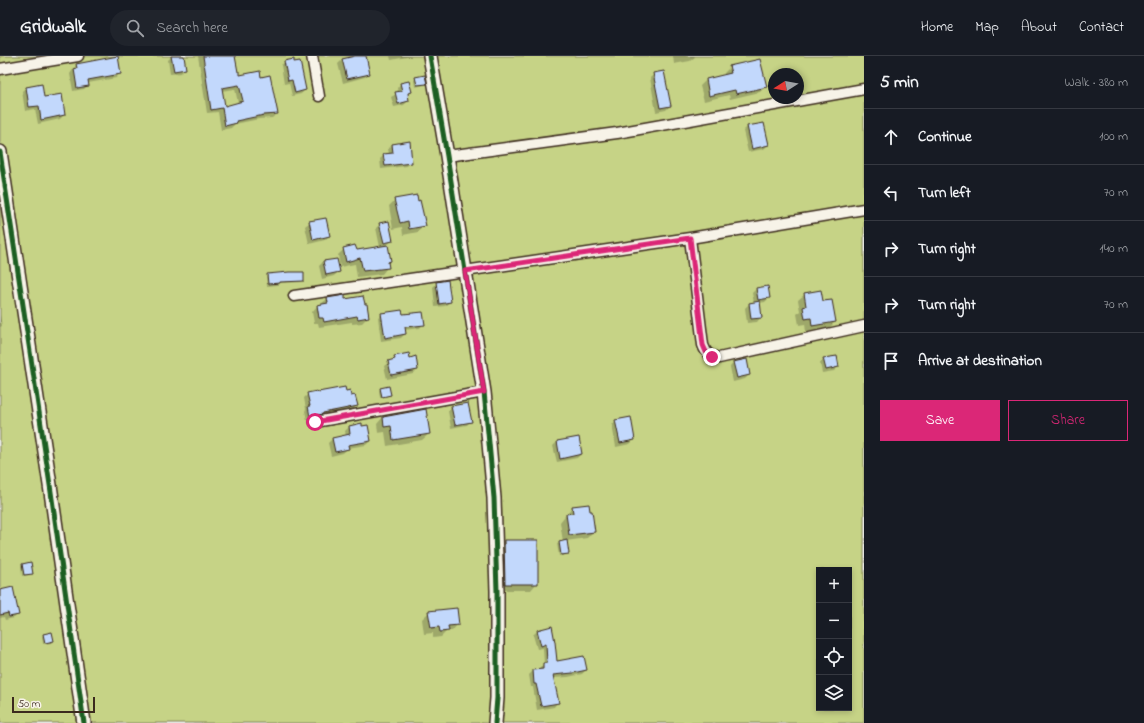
<!DOCTYPE html>
<html lang="en">
<head>
<meta charset="utf-8">
<style>
  :root { --surface:#171b24; --page:#20242c; --text:#f1f3f6; --muted:#9ea1a6; --line:#363941; --accent:#db2777 }
  body { margin:0; font-family:"Indie Flower",sans-serif; background:var(--page); color:var(--text) }
  .controls { position:absolute; right:12px; bottom:12px; display:grid; overflow:hidden; border-radius:0px; box-shadow:0 2px 6px #0003 }
  .controls button { width:36px; height:36px; display:grid; place-items:center; padding:0; border:0; border-bottom:1px solid var(--line); background:var(--surface); color:var(--text); font:20px sans-serif }
  .compass { position:absolute; left:768px; top:12px; width:36px; height:36px; border-radius:50%; background:var(--surface); box-shadow:0 2px 6px #0003; rotate:259deg }
  .scale { position:absolute; left:12px; bottom:10px; width:83px; box-sizing:border-box; padding-left:4px; border:2px solid #3b2a1e; border-top:0; font-size:11px; line-height:14px; white-space:nowrap; color:#3b2a1e; -webkit-text-stroke:3px #f7f3e8; paint-order:stroke }
  .stop { position:absolute; width:12px; height:12px; margin:-9px; border:3px solid #db2777; border-radius:50%; background:#fff }
  .stop.end { background:#db2777; border-color:#fff; box-shadow:0 1px 4px #0008 }
  .list { margin:0; padding:0; list-style:none }
  h2 { display:flex; justify-content:space-between; align-items:center; height:52px; margin:0; padding:0 16px; font-size:17px }
  h2 small { font-size:13px; font-weight:400; color:var(--muted) }
  .list li { display:grid; grid-template-columns:26px 1fr auto; gap:12px; align-items:center; box-sizing:border-box; height:56px; padding:0 16px; border-top:1px solid var(--line) }
  .list b { display:block; font-size:15px; white-space:nowrap }
  .list em { font-size:13px; font-style:normal; color:var(--muted) }
  .actions { display:flex; gap:8px; padding:12px 16px }
  .actions a { flex:1; padding:9px 0; border:1px solid var(--accent); border-radius:0px; text-align:center; font-size:14px; color:var(--accent) }
  .actions .main { background:var(--accent); color:#fff }
  .icon { flex:none; width:22px; height:22px; fill:none; stroke:currentColor; stroke-width:2; stroke-linecap:round; stroke-linejoin:round }
  .map { position:relative; flex:none; width:864px; height:667px; overflow:hidden }
  header { display:flex; align-items:center; gap:24px; box-sizing:border-box; height:56px; padding:0 20px; background:var(--surface); border-bottom:1px solid var(--line) }
  header strong { font-size:19px }
  nav { display:flex; gap:22px; margin-inline-start:auto; font-size:14px }
  .search { width:280px; height:36px; background:var(--page); display:flex; align-items:center; gap:10px; box-sizing:border-box; padding:0 14px; border-radius:22px; color:var(--muted); font-size:15px }
  main { display:flex }
  aside { flex:1; background:var(--surface) }
  .map>svg:first-child { display:block }
</style>
</head>
<body>
<header>
<strong>Gridwalk</strong>
<div class="search"><svg class="icon" aria-label="search" viewBox="0 0 24 24"><circle cx="10" cy="10" r="6"/><path d="M15 15l6 6"/></svg>Search here</div>
<nav><a>Home</a><a>Map</a><a>About</a><a>Contact</a></nav>
</header>
<main>
<div class="map">
<svg width="864" height="667" viewBox="0 0 864 667">
  <rect width="100%" height="100%" fill="#eceeec"/>
  <filter id="ink" filterUnits="userSpaceOnUse"><feTurbulence type="fractalNoise" baseFrequency=".025" numOctaves="2"/><feDisplacementMap in="SourceGraphic" scale="8" xChannelSelector="R" yChannelSelector="G"/><feConvolveMatrix kernelMatrix="1 2 1 2 8 2 1 2 1" color-interpolation-filters="sRGB"/></filter>
  <g filter="url(#ink)">
    <path fill="#c6d386" stroke="#807e52" fill-rule="evenodd" d="M0 0H864V667H0ZM774 18H798V42H774ZM819 514H849V652H819Z"/>
    <path fill="#0003" fill-rule="evenodd" d="M172 0H183L185 12 181 17 170 18 168 4Z
      M198 0H234L237 18 239 21 261 22 277 58 272 62 259 63 235 68 231 72 221 74 218 56 207 57ZM235 33 238 47 224 51 221 35Z
      M359 0H365L369 17 365 21 343 27 338 8 342 4Z
      M390 0H412L391 4Z
      M673 0H694L695 1 690 5 674 8Z
      M285 6 305 34 301 38 292 40 289 27 284 28 281 9Z
      M76 9 120 17 116 22 88 27V29L84 33 73 35 70 18Z
      M730 11 766 30 760 36 730 43 729 39 704 45 700 30 706 24 724 20V17Z
      M654 18 670 50 666 54 656 56 650 22Z
      M416 22 426 27 424 29 415 31 414 24Z
      M401 27 411 36 407 39 408 45 404 49 394 51 391 41 398 37 397 32Z
      M26 31 43 43 64 59 60 63 38 68 35 53 25 55 22 35Z
      M764 68 768 89 764 93 748 96 743 75 747 71Z
      M393 88 411 106 407 110 381 113 380 103 384 99 389 98 388 93Z
      M395 144 424 169 418 176 403 179 402 171 393 173 389 150Z
      M310 166 329 180 325 184 309 188 305 170Z
      M380 168 392 185 387 189 390 205 387 208V212L382 218 357 221 355 208 340 211 338 199 344 193 356 195 380 191 376 172Z
      M323 206 338 216 334 220 322 223 319 210Z
      M267 219 303 224 301 226 279 227 278 229 267 230 266 221Z
      M437 227 450 246 445 250 435 251 433 231Z
      M756 233 769 242 765 246 759 247 761 261 757 266 747 267 745 252 749 248 754 247 752 237Z
      M805 238 822 247 835 266 829 272 806 276 805 268 799 269 797 258 800 255 798 244Z
      M344 240 345 244 368 261 362 267 352 268V266L319 271 318 267H314L312 256 317 250 321 248 327 243Z
      M382 258 402 259 423 268 420 272 404 274 405 278 401 282 381 285 378 261Z
      M0 259 2 270 0 271Z
      M395 301 409 303 417 314 413 318 387 323 384 310Z
      M824 303 838 311 834 315 822 317 820 307Z
      M734 306 749 319 745 323 733 326 730 311Z
      M381 333 390 338 388 340 380 342 379 334Z
      M345 336 356 350 353 354 319 360 307 364 305 355 306 353 304 342 308 338Z
      M452 351 471 365 467 369 451 372 448 355Z
      M383 361 429 378 422 384 387 390 385 376 378 377 377 368Z
      M616 365 634 384 630 388 616 391 612 369Z
      M361 369 370 385 366 389 348 392 343 397 331 400 328 387 332 383 346 380 345 375 349 371Z
      M557 386 581 398 577 402 557 406 553 390Z
      M572 451 594 475 587 482 566 485 568 497 566 499 559 500 557 488 563 486 560 466Z
      M504 485 537 527 531 534H499L498 491Z
      M23 509 32 518 30 519 22 520 21 510Z
      M0 535 18 558 14 562 5 564 4 561 0 562Z
      M429 556 458 568 452 575H447L441 581 433 582V577L424 578 422 563Z
      M551 571 556 606 586 614 582 618 568 621 553 622 557 647 554 651 537 654 533 631H531L529 619 533 615 540 614V612L544 608 543 592 537 593 533 579 537 575Z
      M44 579 52 585 51 587 43 588 42 580Z"/>
    <path fill="#c2d8fc" stroke="#3b2a1e" fill-rule="evenodd" d="M118 0 121 18 88 24 89 30 77 32 74 13 77 12 76 8Z
      M171 0H184L186 13 174 15Z
      M203 0H235L238 16H240V19L260 15 261 21 270 19 278 58 264 59 236 65 237 67 225 70 222 52 211 54ZM239 29 243 45 225 50 222 32Z
      M355 0H366L370 18 347 23 342 3Z
      M294 3V6L300 5 306 34 295 37 292 24 288 25 284 5Z
      M760 3 767 31 736 38 735 34 709 40 706 23 731 17 729 10Z
      M664 15 671 50 660 52 653 17Z
      M425 19 427 28 417 29 415 21Z
      M409 25 412 36 408 37 409 45 398 48 395 36 402 35 400 27Z
      M42 28 44 41 62 38 65 59 41 64 39 50 29 51 26 31Z
      M764 67 769 89 752 93 747 70Z
      M410 85 412 107 385 110 383 98 393 97 392 88Z
      M417 139 418 145 420 144 426 170 409 173 408 165 400 167 394 143Z
      M326 162 330 180 313 184 309 165Z
      M389 165 393 185 384 187 379 167Z
      M355 189 357 194 388 189 391 205 388 206 389 212 363 215 360 202 346 206 343 192Z
      M337 203 340 216 326 219 323 205Z
      M289 216H304V225L280 226V227L268 228 267 218Z
      M448 224 451 246 439 248 436 226Z
      M768 230 770 242 758 244 756 232Z
      M821 234 823 245 832 244 836 266 812 270 811 262 805 263 803 251 806 250 804 237Z
      M345 239V243L363 240 365 248H367L369 261 358 263 357 260 324 266 323 262H319L317 249 328 247 327 242Z
      M760 245 762 262 751 263 749 247Z
      M402 254 403 258 423 256 425 269 405 271 406 278 385 282 381 257Z
      M409 297 410 302 416 300 418 314 391 319 388 305 395 303 394 300Z
      M837 300 839 311 826 314 823 302Z
      M747 303 750 319 737 322 733 306Z
      M389 330 391 339 382 341 380 332Z
      M345 331 346 335 350 334 351 340 355 339 358 350 323 357V358L310 361 308 350H310L307 337 317 335 318 336Z
      M468 347 472 366 455 369 451 350Z
      M426 353 430 378 393 384 391 370 384 371 383 361Z
      M631 361 635 384 620 387 615 364Z
      M362 367V370L368 369 371 385 348 389 349 393 335 396 332 382 350 378 349 370Z
      M579 381 582 398 560 403 557 385Z
      M589 448 590 455H592L595 476 569 479 566 458 573 457 572 450Z
      M504 484H538V528H505Z
      M567 484 569 498 561 499 559 486Z
      M31 506 33 518 24 519 22 508Z
      M13 531 19 559 9 561 8 557 0 559V534Z
      M457 552 459 569 448 570 449 575 440 576 439 571 431 572 428 555Z
      M552 570 555 586 557 605 584 600 587 614 573 617 553 619 559 647 541 650 536 628H534L533 614 543 613V607H547L546 588 541 590 537 574Z
      M52 576 54 585 45 587 43 578Z"/>
    <g fill="none" stroke-linecap="round" stroke-linejoin="round">
      <g stroke="#3b2a1e" stroke-width="13">
        <path id="minor" d="M312 0 319 40
          M0 13 78 0
          M447 100 617 77 864 33
          M690 182 703 289C706 298 710 300 719 302L864 270
          M294 240 690 182 864 153
          M315 366 484 336"/>
      </g>
      <g stroke="#3b2a1e" stroke-width="16">
        <path id="tertiary" d="M430 0 447 100 484 336 489 387 494 442 497 535V642L495 667
          M0 96 50 429 84 667"/>
      </g>
      <use href="#minor" stroke="#f7f3e8" stroke-width="10"/>
      <use href="#tertiary" stroke="#f7f3e8" stroke-width="13"/>
      <g stroke="#f7f3e8" stroke-width="8">
        <path id="cycleway" d="M430 0 447 100 484 336 489 387 494 442 497 535V642L495 667
          M0 96 50 429 84 667"/>
      </g>
      <use href="#cycleway" stroke="#1b5e20" stroke-width="5"/>
    </g>
  </g>
  <g fill="none" stroke-linecap="round" stroke-linejoin="round" filter="url(#ink)">
    <path stroke="#db2777" stroke-width="5" d="M315 366 484 336 465 215 690 182 703 289 706 296 712 301"/>
  </g>
</svg>
<div class="controls">
<button>+</button>
<button>−</button>
<button><svg class="icon" aria-label="locate" viewBox="0 0 24 24"><circle cx="12" cy="12" r="6"/><path d="M12 2v4M12 18v4M2 12h4M18 12h4"/></svg></button>
<button><svg class="icon" aria-label="layers" viewBox="0 0 24 24"><path d="M12 4l9 5-9 5-9-5zM3 14l9 5 9-5"/></svg></button>
</div>
<svg class="compass" viewBox="-18 -18 36 36"><path d="M0-13l5 13h-10z" fill="#e53935"/><path d="M0 13l5-13h-10z" fill="#9ea1a6"/></svg>
<div class="scale">50 m</div>
<div class="stop" style="left:315px;top:366px"></div>
<div class="stop end" style="left:712px;top:301px"></div>
</div>
<aside>
<h2>5 min<small>Walk · 380 m</small></h2>
<ul class="list">
<li><svg class="icon" aria-label="ahead" viewBox="0 0 24 24"><path d="M12 20V5M6 11l6-6 6 6"/></svg><div><b>Continue</b></div><em>100 m</em></li>
<li><svg class="icon" aria-label="left" viewBox="0 0 24 24"><path d="M17 20v-9H6M10 6l-5 5 5 5"/></svg><div><b>Turn left</b></div><em>70 m</em></li>
<li><svg class="icon" aria-label="right" viewBox="0 0 24 24"><path d="M7 20v-9h11M14 6l5 5-5 5"/></svg><div><b>Turn right</b></div><em>140 m</em></li>
<li><svg class="icon" aria-label="right" viewBox="0 0 24 24"><path d="M7 20v-9h11M14 6l5 5-5 5"/></svg><div><b>Turn right</b></div><em>70 m</em></li>
<li><svg class="icon" aria-label="arrive" viewBox="0 0 24 24"><path d="M6 21V4h12l-3 4 3 4H6"/></svg><div><b>Arrive at destination</b></div></li>
</ul>
<div class="actions"><a class="main">Save</a><a>Share</a></div>
</aside>
</main>
</body>
</html>
